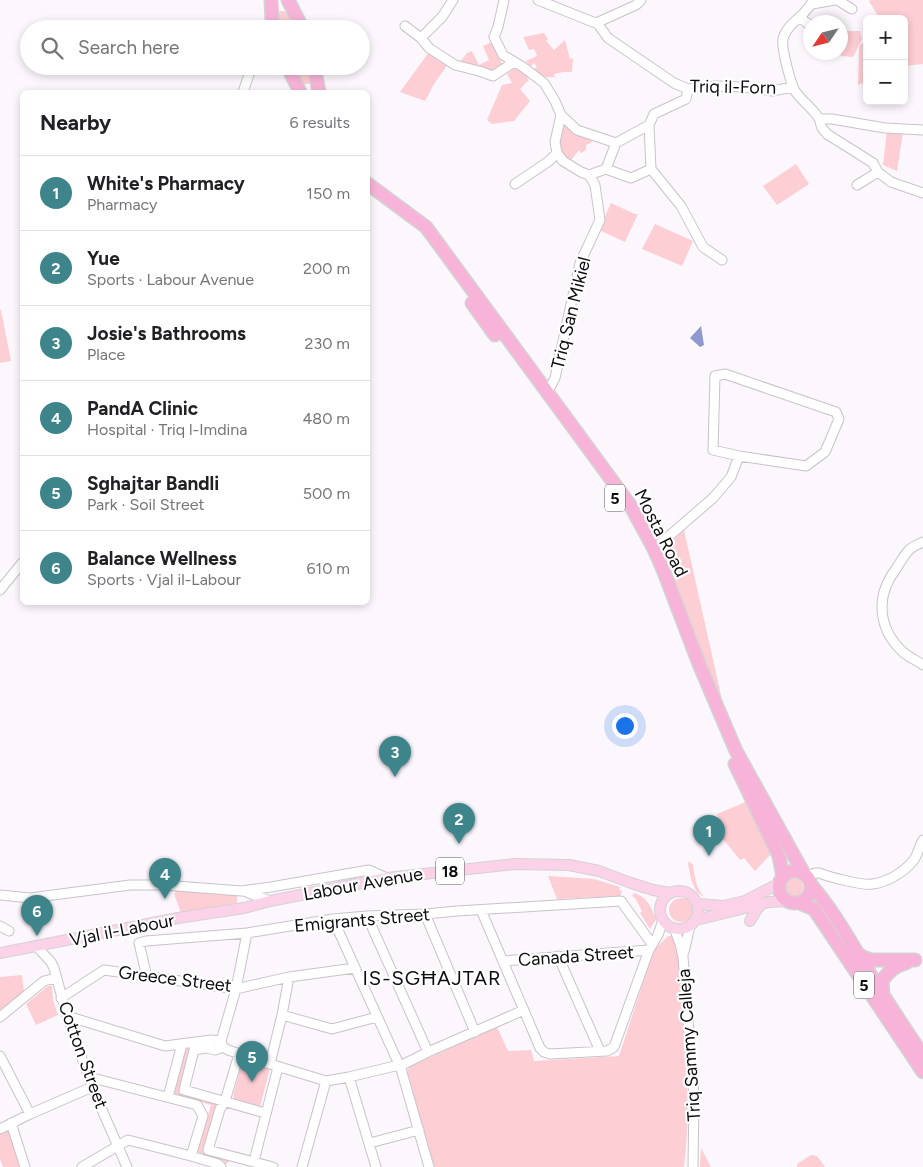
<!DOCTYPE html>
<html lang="en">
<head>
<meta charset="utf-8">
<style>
  :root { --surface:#fff; --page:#f2f2f2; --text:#202124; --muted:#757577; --line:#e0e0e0; --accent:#3e858b }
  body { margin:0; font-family:Figtree,sans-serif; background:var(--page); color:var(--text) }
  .controls { position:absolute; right:15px; top:15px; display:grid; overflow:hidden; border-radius:8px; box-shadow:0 2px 8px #0003 }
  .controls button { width:45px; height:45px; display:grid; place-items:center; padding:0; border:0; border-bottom:1px solid var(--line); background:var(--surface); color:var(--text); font:25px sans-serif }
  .compass { position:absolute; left:803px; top:15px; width:45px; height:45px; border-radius:50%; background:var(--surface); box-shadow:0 2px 8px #0003; rotate:235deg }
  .you { position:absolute; left:624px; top:725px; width:18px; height:18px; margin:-12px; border:4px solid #fff; border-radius:50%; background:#1a73e8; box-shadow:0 0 0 8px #1a73e833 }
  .badge { display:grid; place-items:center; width:32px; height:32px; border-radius:50%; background:var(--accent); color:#fff; font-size:16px; font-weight:700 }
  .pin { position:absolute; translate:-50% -41px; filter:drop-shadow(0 1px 2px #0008) }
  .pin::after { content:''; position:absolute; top:26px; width:18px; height:15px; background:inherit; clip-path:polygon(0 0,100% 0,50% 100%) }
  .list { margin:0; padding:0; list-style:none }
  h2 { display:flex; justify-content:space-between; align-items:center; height:65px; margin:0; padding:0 20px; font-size:21px }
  h2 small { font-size:16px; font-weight:400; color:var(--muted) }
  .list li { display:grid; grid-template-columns:32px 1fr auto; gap:15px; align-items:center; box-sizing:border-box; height:75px; padding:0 20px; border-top:1px solid var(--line) }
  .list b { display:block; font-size:19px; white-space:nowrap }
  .list p { margin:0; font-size:16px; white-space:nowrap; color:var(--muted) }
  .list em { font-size:16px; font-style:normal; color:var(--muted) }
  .icon { flex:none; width:28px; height:28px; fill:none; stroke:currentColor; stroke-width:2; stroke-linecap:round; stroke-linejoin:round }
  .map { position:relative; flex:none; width:923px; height:1167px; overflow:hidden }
  .search { position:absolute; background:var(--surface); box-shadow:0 2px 8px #0003; left:20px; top:20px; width:350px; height:55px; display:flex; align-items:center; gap:12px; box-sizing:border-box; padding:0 18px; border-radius:28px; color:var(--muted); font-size:19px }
  .panel { position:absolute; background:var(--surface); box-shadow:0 2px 8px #0003; left:20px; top:90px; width:350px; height:515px; border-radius:8px }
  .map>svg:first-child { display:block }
</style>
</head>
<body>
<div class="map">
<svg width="923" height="1167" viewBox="0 0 923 1167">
  <rect width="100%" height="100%" fill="#fcf7fd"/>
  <path fill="#fdced3" d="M871 0H923V64L904 66V19H880L869 1Z
    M280 11H289L298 29H278L276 18Z
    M841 31H860L862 39 853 57 841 56 840 53Z
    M544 33 548 39 546 41 554 50 565 40 570 59 573 58 572 72H564L554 74 555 77C543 78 542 77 532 70L537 67 534 63 530 67 526 61 537 56 534 49 529 50 523 37Z
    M867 39V81L858 85 859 46Z
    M492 42 503 66 482 75 459 63 467 53 472 51 479 65 489 60 483 46Z
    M429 52 449 63 434 84 425 101 400 92Z
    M293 66H308L311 83 302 85Z
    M513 69H521L530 75 527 78 529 80 520 89 530 101 514 121 492 124 487 120 502 85 512 83 507 74Z
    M560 126H568L593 137 591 143 586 145V150L581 153 579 150 569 163C558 150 558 142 560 126Z
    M887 130 903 131 897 171 883 165Z
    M796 164 809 184 777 205 763 186Z
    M611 203 635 214H638L625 242 599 230Z
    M655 224 693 241 682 266 642 249Z
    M0 310H1L11 361 0 363Z
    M684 530 724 709 747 757 719 709 666 557 671 542Z
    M748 801 772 853 755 871 744 858 740 860 714 828 713 824 719 821 717 814Z
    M689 861 693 865C695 878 695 886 704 897L697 892 692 882 688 864Z
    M548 876 594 879 620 887 619 890 622 891 620 896 557 899Z
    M783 887a10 10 0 1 1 20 0a10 10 0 1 1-20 0Z
    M177 890 237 895V903L181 913 174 894Z
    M634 893C647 897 651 907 656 919L650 929 640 913 642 911 635 898 632 896Z
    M669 910a12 12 0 1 1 24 0a12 12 0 1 1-24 0Z
    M668 936H671L674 938 678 948C683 1021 693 1095 684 1167H433L406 1072 411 1066 497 1027 508 1051 531 1050 534 1061 619 1056 650 961 656 948Z
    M22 975 24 993 0 1012V977Z
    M48 986H52L53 1000 58 1015 36 1025 26 1004Z
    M193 1048 181 1091 218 1102 206 1151 232 1159 226 1164 222 1160 197 1152 211 1105 173 1094 184 1049Z
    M242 1061 270 1068 260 1107 234 1100 233 1096Z
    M9 1126 21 1167H3L0 1159V1131Z
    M701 1148 711 1167H700Z
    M811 1155 817 1156 825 1167H797V1164Z"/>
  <path fill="#8e9acf" d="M701 326 704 345 700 347 690 338Z"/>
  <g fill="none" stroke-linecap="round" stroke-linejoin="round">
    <g stroke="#c8c3c9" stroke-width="11">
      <path id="minor" d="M504 0 498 27 494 37 503 55 523 67 544 83 555 101 561 115 555 142 557 153 563 161 581 172 589 175
        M538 0 598 24 608 38 674 83 688 89 715 86 744 87 772 91 793 87
        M813 0C807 16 787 22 783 39 781 48 791 84 795 91 802 101 812 108 818 117 821 120 820 125 822 128 823 130 826 132 827 134L873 163 878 172 891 182 923 193
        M837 0 852 9
        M812 4 835 0
        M800 18 810 25
        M596 23 636 5 641 0
        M405 26 421 38 429 48 455 65 479 71 493 76 514 62
        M421 38 442 17 453 0
        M243 92 252 66
        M561 115 577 130 616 143
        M820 119H832L885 128 923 130
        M606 169 616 143 649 125
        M651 169 681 206 703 247 722 260
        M589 175 606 169 631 178 651 169 649 125 654 114 686 99 688 89
        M515 184 549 161 557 153
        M857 185 878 172
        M725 374 836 412 839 419 825 452 806 466 739 456 713 450 715 376Z
        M547 393 555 378 580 263 600 220 595 185 589 175
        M923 542C919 544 913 546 909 550 904 555 900 563 896 569 875 596 878 629 903 652 909 658 917 660 923 665
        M654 549 713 498 731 477 739 456
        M0 590 22 563
        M807 876 815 873H819C830 877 862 886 873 884 887 882 903 873 913 861 918 855 919 846 923 840
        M244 891 270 901
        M0 895 30 898 130 885H164L241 891 271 887 369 870 387 878
        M481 910 540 1048 544 1052 550 1054 607 1051 614 1047 649 950 658 935 663 920
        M425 914 475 1032
        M367 916 428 1052
        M333 919 397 1060
        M0 926 9 931
        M674 928 680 944 683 957 694 1095 693 1167
        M36 946 51 962 54 968 67 1016 92 1087 127 1167
        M684 952 690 926
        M558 956 600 1051
        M503 961 649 950
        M147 977 139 943 146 941 247 933 333 919 367 916 425 914 457 911 621 901 652 944
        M61 998 104 970 236 989 289 977 355 968
        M282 1015 332 1029 377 1017
        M67 1016 165 1046 211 1040 221 1041
        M0 1017 44 981 56 978
        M222 1044 221 1041 236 989 247 933
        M223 1047 228 1050 270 1064 326 1081 349 1077 395 1066
        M223 1047 215 1050 206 1048 194 1050 184 1090 265 1113
        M239 1054 225 1101 220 1109 208 1150 273 1167
        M0 1056 30 1114
        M270 1064 282 1015 289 977
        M404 1064 428 1052 524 1010
        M401 1069 429 1167
        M89 1077 197 1105 203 1116 191 1156
        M349 1077 376 1167
        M168 1097 182 1044
        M11 1123 25 1167
        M0 1129 30 1114 92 1087
        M370 1143 419 1130
        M254 1161 278 1067
        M82 1167 128 1140 191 1156 218 1164 221 1167
        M302 1167 326 1081"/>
    </g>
    <g stroke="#d3d3d3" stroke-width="12">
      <path id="major" d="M660 910a19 19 0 1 1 38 0a19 19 0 1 1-38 0Z
        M698 904 723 906 745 901 780 883
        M696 920 769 902 787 901
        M750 921 757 909 762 904
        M0 953 178 918 244 908 270 901 387 878 515 864 569 865 599 871 631 883 653 890 670 893"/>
    </g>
    <g stroke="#d3d3d3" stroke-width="15">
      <path id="highway" d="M271 0 272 21 274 29
        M288 0 303 29
        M287 66 300 92
        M314 66 319 92
        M368 184 426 227 630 505 654 549 664 572 699 664 736 751 803 872
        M472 303 495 335
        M735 764 779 856 783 877
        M779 887a16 16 0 1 1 32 0a16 16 0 1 1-32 0Z
        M812 886C833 910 852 944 869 972 886 1001 905 1028 923 1056
        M800 903 814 909 923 1072
        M857 953 865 958 872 960H915
        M883 995 882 981C888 972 895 965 906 963"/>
    </g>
    <use href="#minor" stroke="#fff" stroke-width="9"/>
    <use href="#major" stroke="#fbd2e8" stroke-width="10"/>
    <use href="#highway" stroke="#f8b4d8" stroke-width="12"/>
  </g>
  <g text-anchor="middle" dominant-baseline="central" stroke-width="4.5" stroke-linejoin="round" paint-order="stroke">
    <g fill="#fff" stroke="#555456" stroke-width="1">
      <rect x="605" y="484.5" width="20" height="27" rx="4"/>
      <rect x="436" y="857.5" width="28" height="27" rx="4"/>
      <rect x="854" y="971.5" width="20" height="27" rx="4"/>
    </g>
    <g font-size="16" font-weight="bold" fill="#0c0b0d">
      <text x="615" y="498">5</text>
      <text x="450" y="871">18</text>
      <text x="864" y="985">5</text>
    </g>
    <g font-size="18" fill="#0c0b0d" stroke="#fff">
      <text transform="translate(733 87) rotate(1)">Triq il-Forn</text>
      <text transform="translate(571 313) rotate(-76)">Triq San Mikiel</text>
      <text transform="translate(661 533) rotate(63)">Mosta Road</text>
      <text transform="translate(363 884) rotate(-10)">Labour Avenue</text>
      <text transform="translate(362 920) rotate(-5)">Emigrants Street</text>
      <text transform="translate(122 930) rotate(-11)">Vjal il-Labour</text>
      <text transform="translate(576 956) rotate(-4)">Canada Street</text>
      <text transform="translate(175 979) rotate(7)">Greece Street</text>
      <text transform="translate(689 1045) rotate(-94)">Triq Sammy Calleja</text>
      <text transform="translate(83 1055) rotate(70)">Cotton Street</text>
    </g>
    <g font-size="20" letter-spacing="1" fill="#0c0b0d" stroke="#fff">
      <text x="432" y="978">IS-SGĦAJTAR</text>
    </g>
  </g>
</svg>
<div class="controls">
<button>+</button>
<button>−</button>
</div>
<svg class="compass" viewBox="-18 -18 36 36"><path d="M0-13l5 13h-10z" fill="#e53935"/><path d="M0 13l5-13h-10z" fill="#757577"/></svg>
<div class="you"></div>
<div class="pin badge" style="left:709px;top:856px">1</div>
<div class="pin badge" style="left:459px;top:844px">2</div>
<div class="pin badge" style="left:395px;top:777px">3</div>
<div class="pin badge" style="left:165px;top:899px">4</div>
<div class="pin badge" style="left:252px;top:1082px">5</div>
<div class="pin badge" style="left:37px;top:936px">6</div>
<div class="search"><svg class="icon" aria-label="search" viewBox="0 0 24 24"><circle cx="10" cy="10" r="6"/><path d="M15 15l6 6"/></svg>Search here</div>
<section class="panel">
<h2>Nearby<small>6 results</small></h2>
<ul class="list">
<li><span class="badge">1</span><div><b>White's Pharmacy</b><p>Pharmacy</p></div><em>150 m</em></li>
<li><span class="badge">2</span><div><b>Yue</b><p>Sports · Labour Avenue</p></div><em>200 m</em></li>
<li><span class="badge">3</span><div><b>Josie's Bathrooms</b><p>Place</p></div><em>230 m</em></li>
<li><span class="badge">4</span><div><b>PandA Clinic</b><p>Hospital · Triq l-Imdina</p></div><em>480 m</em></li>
<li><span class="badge">5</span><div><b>Sghajtar Bandli</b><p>Park · Soil Street</p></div><em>500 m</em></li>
<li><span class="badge">6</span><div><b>Balance Wellness</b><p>Sports · Vjal il-Labour</p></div><em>610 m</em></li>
</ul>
</section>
</div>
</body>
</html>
